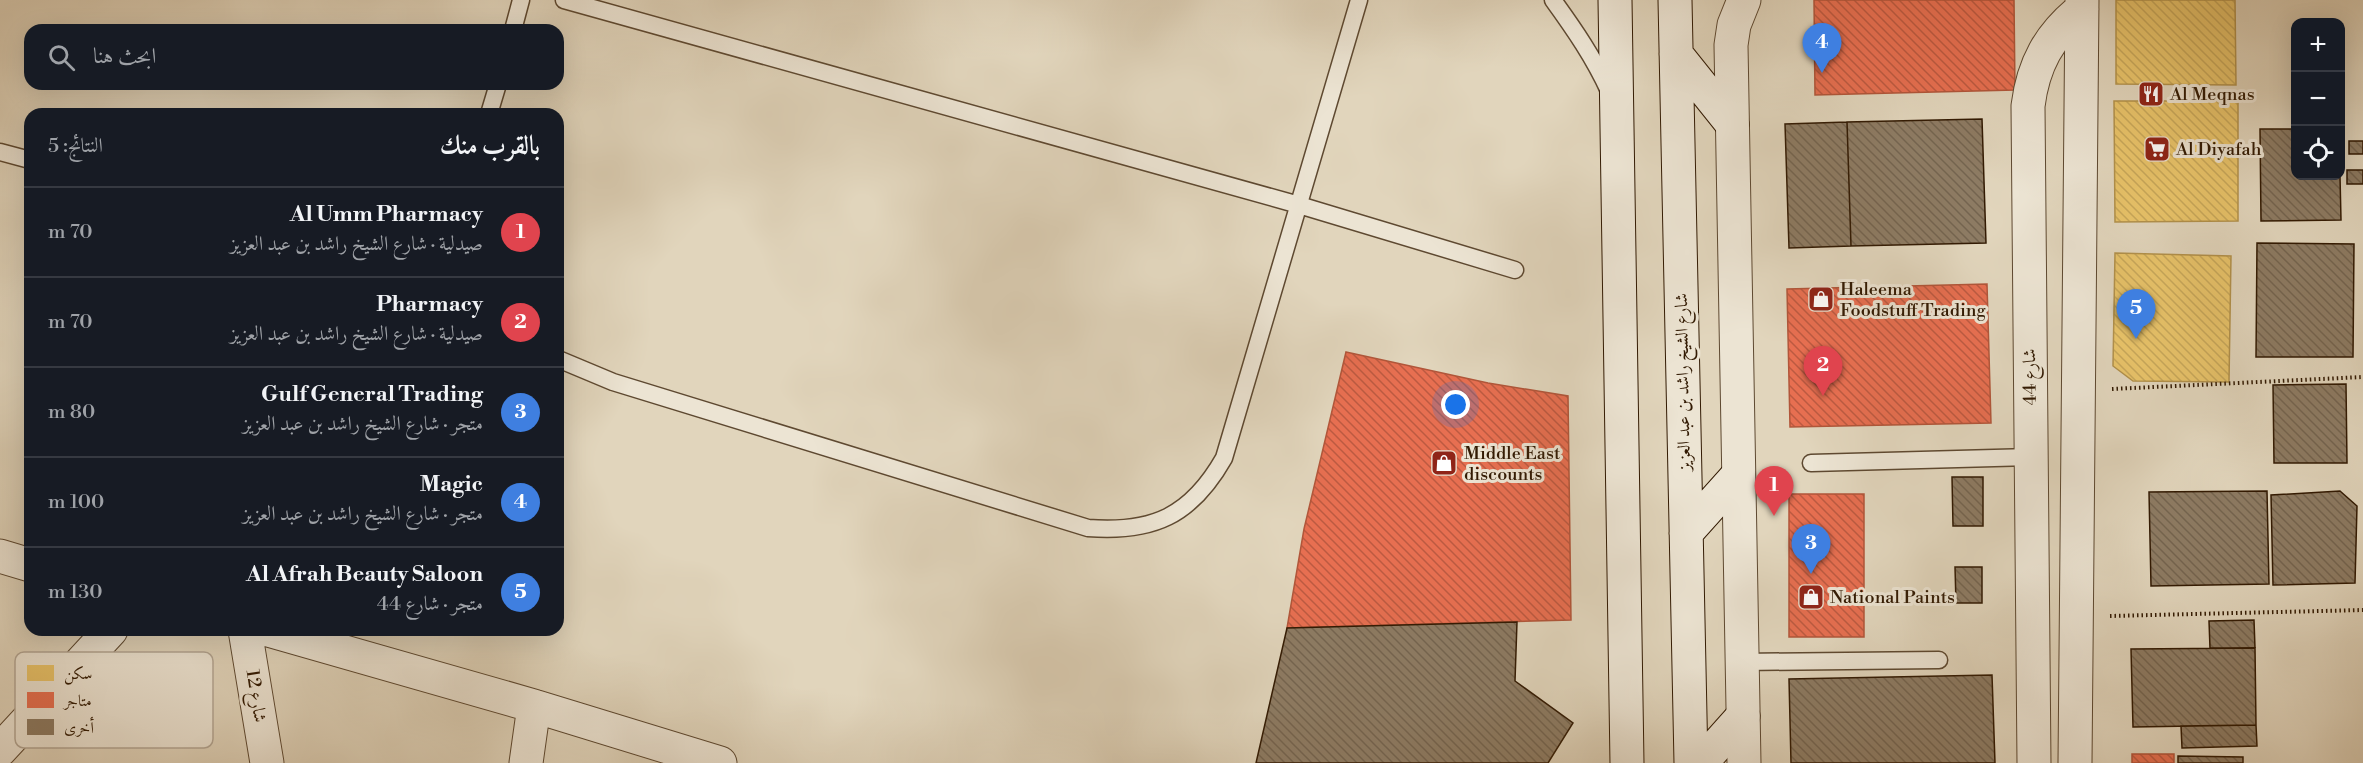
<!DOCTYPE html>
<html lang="ar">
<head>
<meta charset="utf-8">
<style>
  :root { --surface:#171b24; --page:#242831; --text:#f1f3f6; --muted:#9ea1a6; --line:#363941; --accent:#c59692 }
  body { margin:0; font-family:"Libre Bodoni",Amiri,serif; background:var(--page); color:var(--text); direction:rtl }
  .controls { position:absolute; right:18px; top:18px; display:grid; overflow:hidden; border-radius:12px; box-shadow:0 6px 24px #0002 }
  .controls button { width:54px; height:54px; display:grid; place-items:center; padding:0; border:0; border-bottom:2px solid var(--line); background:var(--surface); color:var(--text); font:30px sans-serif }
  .you { position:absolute; left:1456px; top:405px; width:21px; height:21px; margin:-15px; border:4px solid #fff; border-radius:50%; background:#1a73e8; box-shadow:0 0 0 9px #1a73e833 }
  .badge { display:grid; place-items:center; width:39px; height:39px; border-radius:50%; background:var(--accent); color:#fff; font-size:20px; font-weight:700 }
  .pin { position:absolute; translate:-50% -50px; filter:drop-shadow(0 2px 3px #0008) }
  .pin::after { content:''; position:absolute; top:32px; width:21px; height:18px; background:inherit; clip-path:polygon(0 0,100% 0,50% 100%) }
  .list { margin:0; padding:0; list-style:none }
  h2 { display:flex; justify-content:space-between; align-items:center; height:78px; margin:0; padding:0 24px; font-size:26px }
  h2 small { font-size:20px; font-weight:400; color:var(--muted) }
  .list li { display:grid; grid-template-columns:39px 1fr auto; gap:18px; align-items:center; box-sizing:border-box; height:90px; padding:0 24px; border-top:2px solid var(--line) }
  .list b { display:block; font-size:22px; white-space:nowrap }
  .list p { margin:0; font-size:20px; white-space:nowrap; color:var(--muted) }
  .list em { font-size:20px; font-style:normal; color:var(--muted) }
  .icon { flex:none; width:33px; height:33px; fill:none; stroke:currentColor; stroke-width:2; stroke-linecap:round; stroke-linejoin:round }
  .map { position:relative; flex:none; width:2363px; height:763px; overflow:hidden; direction:ltr }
  .search { position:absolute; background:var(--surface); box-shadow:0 6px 24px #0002; left:24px; top:24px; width:540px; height:66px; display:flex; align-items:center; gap:15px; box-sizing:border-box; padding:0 21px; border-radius:18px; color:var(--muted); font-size:22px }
  .panel { position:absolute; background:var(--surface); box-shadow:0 6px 24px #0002; left:24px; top:108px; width:540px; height:528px; border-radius:18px; direction:rtl }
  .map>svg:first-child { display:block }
</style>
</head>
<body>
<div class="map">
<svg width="2363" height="763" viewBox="0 0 2363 763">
  <defs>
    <pattern id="homes-back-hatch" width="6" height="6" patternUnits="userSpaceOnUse" patternTransform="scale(1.5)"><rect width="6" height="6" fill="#e9c46a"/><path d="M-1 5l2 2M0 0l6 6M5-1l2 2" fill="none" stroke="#c8a85a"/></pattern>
    <pattern id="shops-back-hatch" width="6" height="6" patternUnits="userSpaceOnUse" patternTransform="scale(1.5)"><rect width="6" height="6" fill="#e76f51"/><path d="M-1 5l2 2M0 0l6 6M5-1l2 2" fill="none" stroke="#bc5a41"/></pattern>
    <pattern id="building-back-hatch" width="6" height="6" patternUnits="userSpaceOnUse" patternTransform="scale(1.5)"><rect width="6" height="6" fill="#8d7b63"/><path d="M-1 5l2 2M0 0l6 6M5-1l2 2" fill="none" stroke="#74644f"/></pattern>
  </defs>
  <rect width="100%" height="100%" fill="#e1d5bc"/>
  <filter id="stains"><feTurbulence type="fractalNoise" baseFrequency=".00333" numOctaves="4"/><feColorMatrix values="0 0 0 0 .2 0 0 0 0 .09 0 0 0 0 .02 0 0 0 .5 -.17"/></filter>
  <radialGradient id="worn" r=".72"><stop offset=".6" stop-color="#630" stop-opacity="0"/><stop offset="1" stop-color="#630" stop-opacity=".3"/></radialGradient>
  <path fill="url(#homes-back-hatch)" stroke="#b2914b" stroke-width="1.5" d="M2116 0H2235L2236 85 2116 84Z
    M2114 101H2238V221L2115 222Z
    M2115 253 2231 256 2229 382 2133 381 2113 366Z"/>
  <path fill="url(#shops-back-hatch)" stroke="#b1563a" stroke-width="1.5" d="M1814 0H2014L2015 90 1815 95Z
    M1987 284 1991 423 1790 427 1787 289Z
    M1346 352 1488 383 1568 396 1571 620 1287 628 1304 529Z
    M1789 494H1864V637H1789Z
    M2132 754H2174V763H2132Z"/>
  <path fill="url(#building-back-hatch)" stroke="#321a03" stroke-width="1.5" d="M1982 119 1986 243 1851 246 1847 122Z
    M1847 122 1851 246 1789 248 1785 124Z
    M2260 129H2296V176H2340L2341 220 2261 221Z
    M2349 141H2363V154H2349Z
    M2347 170H2363V184H2347Z
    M2257 243 2354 244 2353 357H2256Z
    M2346 384 2347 463H2274L2273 385Z
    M1952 477H1983V526H1953Z
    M2267 491 2269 584 2151 586 2149 492Z
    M2340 491 2357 506 2355 583 2273 585 2271 495Z
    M1955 567H1982V603H1956Z
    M2254 620 2255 648H2210L2209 621Z
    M1517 622 1515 681 1573 723 1548 763H1256L1287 628Z
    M2255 648 2256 725 2133 727 2131 649Z
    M1992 675 1995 763H1791L1789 679Z
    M2256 725 2257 746 2182 748 2181 726Z
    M2178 756 2243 757V763H2178Z"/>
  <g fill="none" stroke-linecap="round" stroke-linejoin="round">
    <g stroke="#5e4931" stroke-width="19">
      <path id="lane" d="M564 0 1299 205 1515 270
        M1553 0C1574 29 1594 58 1609 91
        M513 30 521 0
        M489 114 498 84
        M0 152 30 160
        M558 359 613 382 1088 528C1153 533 1191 516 1224 458L1359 0
        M1811 463 2031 457
        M1742 662 1939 660"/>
    </g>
    <g stroke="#5e4931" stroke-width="35">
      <path id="street" d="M1744 0 1734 25 1731 45 1744 763
        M0 556 30 565
        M245 630 267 763
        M268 630 534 706 720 763
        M0 750 111 630
        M526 763 534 706
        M2034 763 2028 106C2033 65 2049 35 2082 9
        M2075 763 2082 0"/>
    </g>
    <g stroke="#321a03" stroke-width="35">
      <path id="secondary" d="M1615 0 1627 763
        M1675 0 1691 763
        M1676 54 1732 124
        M1686 533 1738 475
        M1701 763 1743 716"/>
    </g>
    <path stroke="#321a03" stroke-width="4" stroke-dasharray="1.5 3" stroke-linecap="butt" d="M2112 389 2363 377
      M2110 616 2363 610"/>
    <use href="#lane" stroke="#ece4d3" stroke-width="16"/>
    <use href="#street" stroke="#ece4d3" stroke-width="33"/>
    <use href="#secondary" stroke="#ece4d3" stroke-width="33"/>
  </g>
  <defs>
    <g id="restaurant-square" transform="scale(1.35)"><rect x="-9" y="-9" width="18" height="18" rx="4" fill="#8f2418" stroke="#ece4d3"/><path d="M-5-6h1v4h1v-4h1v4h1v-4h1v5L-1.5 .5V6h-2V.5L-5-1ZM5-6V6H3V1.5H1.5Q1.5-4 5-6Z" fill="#fff"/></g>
    <g id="supermarket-square" transform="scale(1.35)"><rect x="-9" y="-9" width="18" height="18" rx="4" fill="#8f2418" stroke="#ece4d3"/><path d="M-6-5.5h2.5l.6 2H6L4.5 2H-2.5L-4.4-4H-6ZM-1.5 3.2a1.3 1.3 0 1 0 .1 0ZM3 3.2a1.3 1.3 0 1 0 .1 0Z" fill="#fff"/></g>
    <g id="shop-square" transform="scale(1.35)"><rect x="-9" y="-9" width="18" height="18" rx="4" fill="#8f2418" stroke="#ece4d3"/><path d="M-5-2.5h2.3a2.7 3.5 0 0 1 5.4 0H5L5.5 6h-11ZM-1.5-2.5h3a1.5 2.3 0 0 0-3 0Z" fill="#fff"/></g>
  </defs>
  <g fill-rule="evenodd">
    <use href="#restaurant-square" x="2151" y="94"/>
    <use href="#supermarket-square" x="2157" y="149"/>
    <use href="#shop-square" x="1821" y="299"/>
    <use href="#shop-square" x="1444" y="463"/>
    <use href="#shop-square" x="1811" y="597"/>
  </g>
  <g text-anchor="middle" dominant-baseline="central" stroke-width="6" stroke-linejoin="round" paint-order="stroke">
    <g font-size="18" fill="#321a03" stroke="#ece4d3" text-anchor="start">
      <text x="2170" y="94">Al Meqnas</text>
      <text x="2176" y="149">Al Diyafah</text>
      <text x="1840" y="289">Haleema<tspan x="1840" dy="21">Foodstuff Trading</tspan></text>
      <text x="1464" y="453">Middle East<tspan x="1464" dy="21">discounts</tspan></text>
      <text x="1830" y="597">National Paints</text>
    </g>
    <g font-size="18" fill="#321a03" stroke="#ece4d3">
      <text transform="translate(2030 377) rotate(-91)">شارع 44</text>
      <text transform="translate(1683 382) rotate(-91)">شارع الشيخ راشد بن عبد العزيز</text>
      <text transform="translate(256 696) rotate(81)">شارع 12</text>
    </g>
  </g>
  <rect x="15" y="652" width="198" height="96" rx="9" fill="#ece4d3" stroke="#b4a795" stroke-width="1.5"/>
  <rect x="27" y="665" width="27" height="16" fill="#e9c46a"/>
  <rect x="27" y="692" width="27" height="16" fill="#e76f51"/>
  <rect x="27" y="719" width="27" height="16" fill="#8d7b63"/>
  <g font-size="16" fill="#321a03">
    <text x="64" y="679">سكن</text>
    <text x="64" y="706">متاجر</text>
    <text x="64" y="733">أخرى</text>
  </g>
  <rect width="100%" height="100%" filter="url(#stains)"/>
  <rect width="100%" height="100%" fill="url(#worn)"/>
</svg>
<div class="controls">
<button>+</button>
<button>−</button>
<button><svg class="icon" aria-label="locate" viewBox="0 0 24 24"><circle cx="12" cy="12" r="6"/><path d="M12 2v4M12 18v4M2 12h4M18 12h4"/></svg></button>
</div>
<div class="you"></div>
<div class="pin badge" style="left:1774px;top:516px;background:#e0444e">1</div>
<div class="pin badge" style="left:1823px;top:396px;background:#e0444e">2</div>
<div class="pin badge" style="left:1811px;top:574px;background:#3f7fe0">3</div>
<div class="pin badge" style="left:1822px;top:73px;background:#3f7fe0">4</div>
<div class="pin badge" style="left:2136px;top:339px;background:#3f7fe0">5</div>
<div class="search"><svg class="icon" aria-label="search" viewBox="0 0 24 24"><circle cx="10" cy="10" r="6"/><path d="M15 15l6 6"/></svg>ابحث هنا</div>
<section class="panel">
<h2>بالقرب منك<small>النتائج: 5</small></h2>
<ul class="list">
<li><span class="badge" style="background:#e0444e">1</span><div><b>Al Umm Pharmacy</b><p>صيدلية · شارع الشيخ راشد بن عبد العزيز</p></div><em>70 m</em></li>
<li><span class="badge" style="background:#e0444e">2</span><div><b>Pharmacy</b><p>صيدلية · شارع الشيخ راشد بن عبد العزيز</p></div><em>70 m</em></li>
<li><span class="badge" style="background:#3f7fe0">3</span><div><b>Gulf General Trading</b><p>متجر · شارع الشيخ راشد بن عبد العزيز</p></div><em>80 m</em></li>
<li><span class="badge" style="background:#3f7fe0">4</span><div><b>Magic</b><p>متجر · شارع الشيخ راشد بن عبد العزيز</p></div><em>100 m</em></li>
<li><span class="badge" style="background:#3f7fe0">5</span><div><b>Al Afrah Beauty Saloon</b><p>متجر · شارع 44</p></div><em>130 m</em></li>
</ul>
</section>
</div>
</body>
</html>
